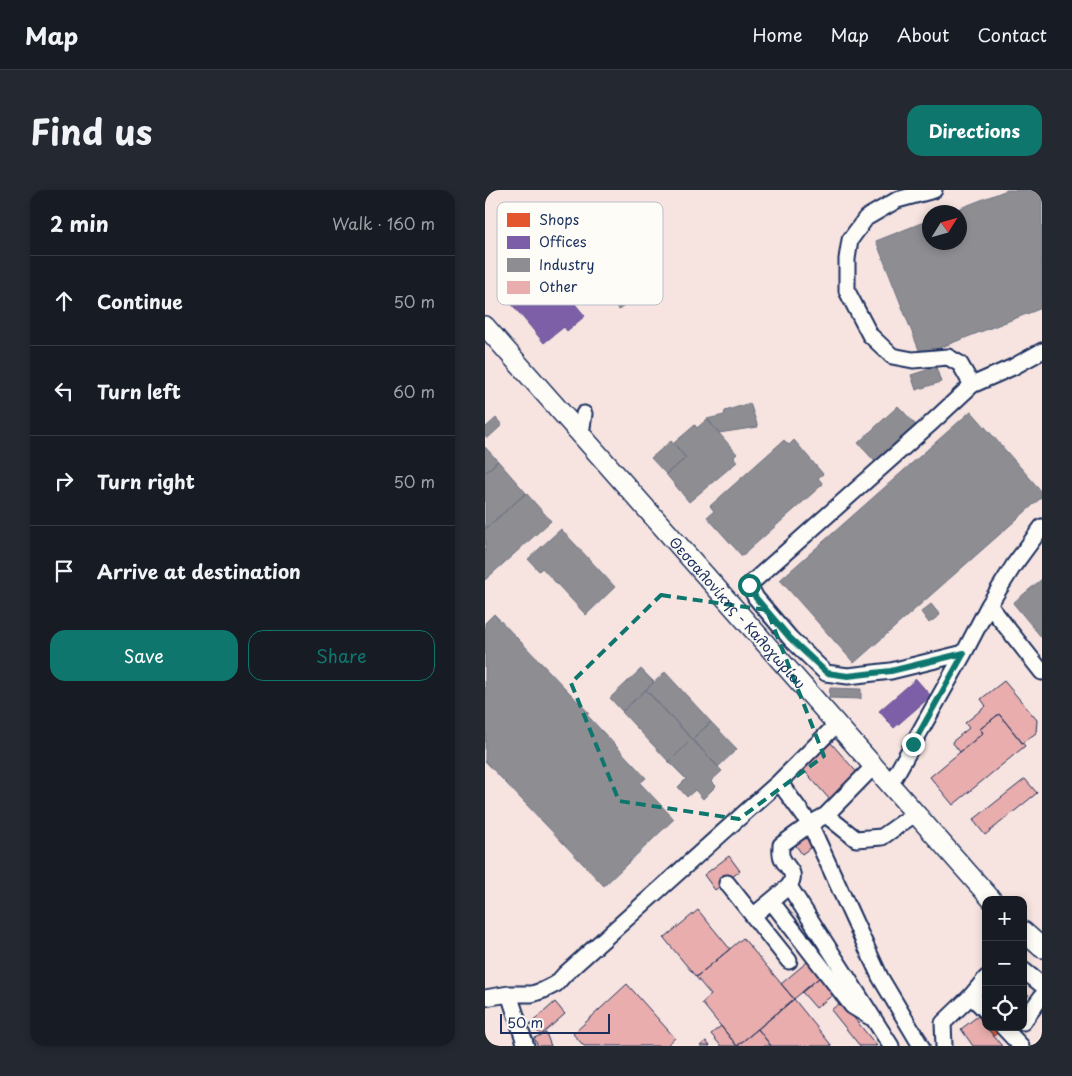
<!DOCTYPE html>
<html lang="en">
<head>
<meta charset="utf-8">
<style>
  :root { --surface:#171b24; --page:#242831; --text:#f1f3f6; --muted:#9ea1a6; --line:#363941; --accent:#0f766e }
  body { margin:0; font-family:"Playpen Sans",sans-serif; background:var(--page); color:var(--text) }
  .controls { position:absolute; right:15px; bottom:15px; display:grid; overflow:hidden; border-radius:10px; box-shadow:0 2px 8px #0003 }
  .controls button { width:45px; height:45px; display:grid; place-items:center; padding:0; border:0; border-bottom:1px solid var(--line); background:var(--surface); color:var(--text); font:25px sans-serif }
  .compass { position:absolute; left:437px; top:15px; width:45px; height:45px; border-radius:50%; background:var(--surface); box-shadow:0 2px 8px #0003; rotate:53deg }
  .scale { position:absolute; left:15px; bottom:12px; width:110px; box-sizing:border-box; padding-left:5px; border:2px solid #1b2f5e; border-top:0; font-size:14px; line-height:18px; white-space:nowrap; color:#1b2f5e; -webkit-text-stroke:4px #fdfcf7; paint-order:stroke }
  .stop { position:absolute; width:15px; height:15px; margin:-11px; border:4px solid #0f766e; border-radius:50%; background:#fff }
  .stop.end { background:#0f766e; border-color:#fff; box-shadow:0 1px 5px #0008 }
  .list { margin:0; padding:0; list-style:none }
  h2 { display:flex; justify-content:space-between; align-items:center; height:65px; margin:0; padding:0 20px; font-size:21px }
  h2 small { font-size:16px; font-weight:400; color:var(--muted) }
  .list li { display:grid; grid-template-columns:32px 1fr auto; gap:15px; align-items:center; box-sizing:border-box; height:90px; padding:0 20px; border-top:1px solid var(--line) }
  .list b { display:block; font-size:19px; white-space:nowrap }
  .list em { font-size:16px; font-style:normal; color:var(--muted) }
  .actions { display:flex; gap:10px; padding:15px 20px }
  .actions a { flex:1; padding:11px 0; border:1px solid var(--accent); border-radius:15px; text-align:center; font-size:18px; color:var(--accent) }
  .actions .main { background:var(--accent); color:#fff }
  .icon { flex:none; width:28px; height:28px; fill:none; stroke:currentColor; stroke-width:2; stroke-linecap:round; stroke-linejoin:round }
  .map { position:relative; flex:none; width:557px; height:856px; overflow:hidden; border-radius:15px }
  header { display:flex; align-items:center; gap:30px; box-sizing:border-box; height:70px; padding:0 25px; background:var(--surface); border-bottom:1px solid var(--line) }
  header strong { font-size:24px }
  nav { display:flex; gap:28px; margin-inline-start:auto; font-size:18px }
  .intro { display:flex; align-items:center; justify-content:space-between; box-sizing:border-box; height:120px; padding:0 30px }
  h1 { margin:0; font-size:35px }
  .button { padding:12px 22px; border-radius:15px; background:var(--accent); color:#fff; font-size:18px; font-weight:700 }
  main { display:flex; gap:30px; padding:0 30px }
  aside { flex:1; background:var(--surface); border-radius:15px; box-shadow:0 2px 8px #0003 }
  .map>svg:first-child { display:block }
</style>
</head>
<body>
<header>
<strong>Map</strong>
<nav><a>Home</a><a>Map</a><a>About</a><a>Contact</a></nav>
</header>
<div class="intro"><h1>Find us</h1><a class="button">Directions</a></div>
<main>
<aside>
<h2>2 min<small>Walk · 160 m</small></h2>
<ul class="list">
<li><svg class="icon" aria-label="ahead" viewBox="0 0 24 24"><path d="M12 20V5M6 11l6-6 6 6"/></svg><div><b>Continue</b></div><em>50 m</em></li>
<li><svg class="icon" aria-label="left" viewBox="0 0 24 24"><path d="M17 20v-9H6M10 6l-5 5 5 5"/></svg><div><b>Turn left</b></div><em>60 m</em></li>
<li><svg class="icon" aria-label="right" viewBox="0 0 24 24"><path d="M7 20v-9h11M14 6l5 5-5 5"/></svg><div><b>Turn right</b></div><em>50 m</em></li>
<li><svg class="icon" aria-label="arrive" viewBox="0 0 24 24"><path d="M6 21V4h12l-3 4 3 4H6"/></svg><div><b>Arrive at destination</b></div></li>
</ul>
<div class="actions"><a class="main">Save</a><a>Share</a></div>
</aside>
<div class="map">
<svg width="557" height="856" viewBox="0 0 557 856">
  <rect width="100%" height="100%" fill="#f7e4e0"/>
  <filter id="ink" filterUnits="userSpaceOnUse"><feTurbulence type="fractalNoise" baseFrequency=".02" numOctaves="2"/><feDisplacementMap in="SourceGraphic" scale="10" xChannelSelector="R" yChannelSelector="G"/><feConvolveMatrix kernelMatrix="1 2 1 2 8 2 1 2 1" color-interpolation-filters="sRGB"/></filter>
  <g filter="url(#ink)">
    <path fill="#e4572e" stroke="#a84b3c" d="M538 800 544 805 538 812Z
      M502 837H517L509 847Z"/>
    <path fill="#7b5ea7" stroke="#5e5091" d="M53 89 62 100 72 92 100 126 82 141 79 137 59 153 25 112Z
      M431 489 446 506 409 538 394 521Z"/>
    <path fill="#8d8d92" stroke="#6b7182" d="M522 0H557V118L436 165 391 51 444 30V52H474V22H465Z
      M134 79 154 104 134 120 114 95Z
      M451 177 456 192 431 200 426 185Z
      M265 213 273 237 234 243 222 229 239 225 240 221Z
      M413 216 433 237 393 275 373 253Z
      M486 221 557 302V307L369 473 295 390Z
      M11 228 17 235 3 248 0 246V238Z
      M222 229 252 264 249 267 252 272 204 312 181 284 201 268 189 253 210 235 212 238Z
      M299 250 304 255 309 250 338 284 333 288 338 294 257 366 222 327 229 321 225 316Z
      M186 251 201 268 181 284 166 268Z
      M0 257 13 271 0 283Z
      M13 271 41 303 0 339V283Z
      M41 303 66 331 0 390V339Z
      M76 339 130 397 101 425 57 378 54 381 43 369Z
      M557 389V448L528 413Z
      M446 414 455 425 444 433 436 422Z
      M9 424 104 523 102 525 161 588 155 593 189 629 119 696 0 571V433Z
      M156 479 169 492 137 521 125 508Z
      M180 482 226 532 207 549 161 500Z
      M345 498 376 499V509L344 508Z
      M161 500 207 549 184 572 137 522Z
      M226 532 252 559 233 577 207 549Z
      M207 549 237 581 226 591 231 596 218 609 210 600 202 607 193 597 201 589 184 572Z"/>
    <path fill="#e8adac" stroke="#1b2f5e" d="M519 491 552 530 551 543 537 553 514 524 495 539 498 543 475 562 467 552 484 538 480 533 501 516 496 509Z
      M514 524 540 556 468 615 445 587 498 543 495 539Z
      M346 553 375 586 346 611 317 578Z
      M540 589 552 603 500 645 488 630Z
      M322 638 332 653 317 664 306 649Z
      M244 666 255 681 230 700 219 685Z
      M213 720 245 759 211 787 179 748Z
      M258 748 309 809 252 856 217 813 226 805 211 787Z
      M322 772 335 787 309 809 296 794Z
      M335 787 349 804 331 818 317 802Z
      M142 794 190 848 181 856H99L88 844Z
      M309 809 347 856H286L273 839Z
      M70 812 80 824 56 845 45 834Z
      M356 812 392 856H375L346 820Z
      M493 826 501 837 517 856H488L476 839Z
      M236 836 252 856H236L226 844Z
      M435 836 443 848 439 851 431 839Z
      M273 839 286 856H252Z
      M61 843 66 856H53L49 848Z
      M221 851 225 856H215Z"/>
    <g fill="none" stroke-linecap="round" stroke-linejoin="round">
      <g stroke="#1b2f5e" stroke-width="19">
        <path id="minor" d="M449 0 412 10 381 28 365 50 362 69V101L385 145 407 166 428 170 463 167 475 174 487 195
          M96 244 99 224
          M504 415 557 482
          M479 463 406 481 363 486 341 483 305 448 271 408 264 395 444 235 487 195 528 177 557 161
          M294 592 325 634 395 787 436 856
          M405 595 479 463 504 415 529 375 557 337
          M341 625 371 649 397 647 431 623
          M242 693 304 771
          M304 696 406 856
          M286 711 367 816 385 827
          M268 726 304 696C313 681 302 680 297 668 295 664 296 659 296 655L325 634 341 625 389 576
          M538 780 557 795
          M24 804 41 856
          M486 806 501 821
          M0 808 24 804H47L59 800 71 794 80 784 294 592 352 534
          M538 832 557 806
          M518 837 536 856
          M459 856 458 833 486 806 501 788"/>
      </g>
      <g stroke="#1b2f5e" stroke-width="22">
        <g id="major">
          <path id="s1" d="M0 136 507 710"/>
          <path d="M538 741 557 758"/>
        </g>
      </g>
      <use href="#minor" stroke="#fdfcf7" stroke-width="15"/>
      <use href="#major" stroke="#fdfcf7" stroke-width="19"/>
    </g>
  </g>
  <g fill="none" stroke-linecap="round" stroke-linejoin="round" filter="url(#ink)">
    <path stroke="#0f766e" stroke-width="6" d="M264 395 271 408 305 448 342 483 363 486 406 481 479 463 428 554"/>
  </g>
  <path fill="none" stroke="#0f766e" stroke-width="4" stroke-dasharray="10 6" stroke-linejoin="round" d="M176 405 282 420 339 566 254 629 134 611 86 493Z"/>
  <g text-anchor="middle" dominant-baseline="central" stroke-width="5" stroke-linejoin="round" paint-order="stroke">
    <g font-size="14" fill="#1b2f5e" stroke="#fdfcf7">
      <text stroke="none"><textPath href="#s1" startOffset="382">Θεσσαλονίκης - Καλοχωρίου</textPath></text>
    </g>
  </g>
  <rect x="12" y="12" width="166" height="103" rx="8" fill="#fdfcf7" stroke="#b9bec9" stroke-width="1"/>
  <rect x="22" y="23" width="23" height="14" fill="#e4572e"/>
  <rect x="22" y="46" width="23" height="13" fill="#7b5ea7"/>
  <rect x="22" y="68" width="23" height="14" fill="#8d8d92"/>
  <rect x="22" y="91" width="23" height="13" fill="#e8adac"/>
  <g font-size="14" fill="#1b2f5e">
    <text x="54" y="35">Shops</text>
    <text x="54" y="57">Offices</text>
    <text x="54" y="80">Industry</text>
    <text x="54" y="102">Other</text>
  </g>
</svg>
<div class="controls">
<button>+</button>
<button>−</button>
<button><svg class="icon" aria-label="locate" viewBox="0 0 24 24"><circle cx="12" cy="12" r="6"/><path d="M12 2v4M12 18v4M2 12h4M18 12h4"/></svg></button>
</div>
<svg class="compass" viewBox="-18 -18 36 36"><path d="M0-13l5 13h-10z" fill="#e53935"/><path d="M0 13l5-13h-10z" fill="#9ea1a6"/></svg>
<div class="scale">50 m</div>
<div class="stop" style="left:264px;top:395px"></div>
<div class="stop end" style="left:428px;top:554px"></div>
</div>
</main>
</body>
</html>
